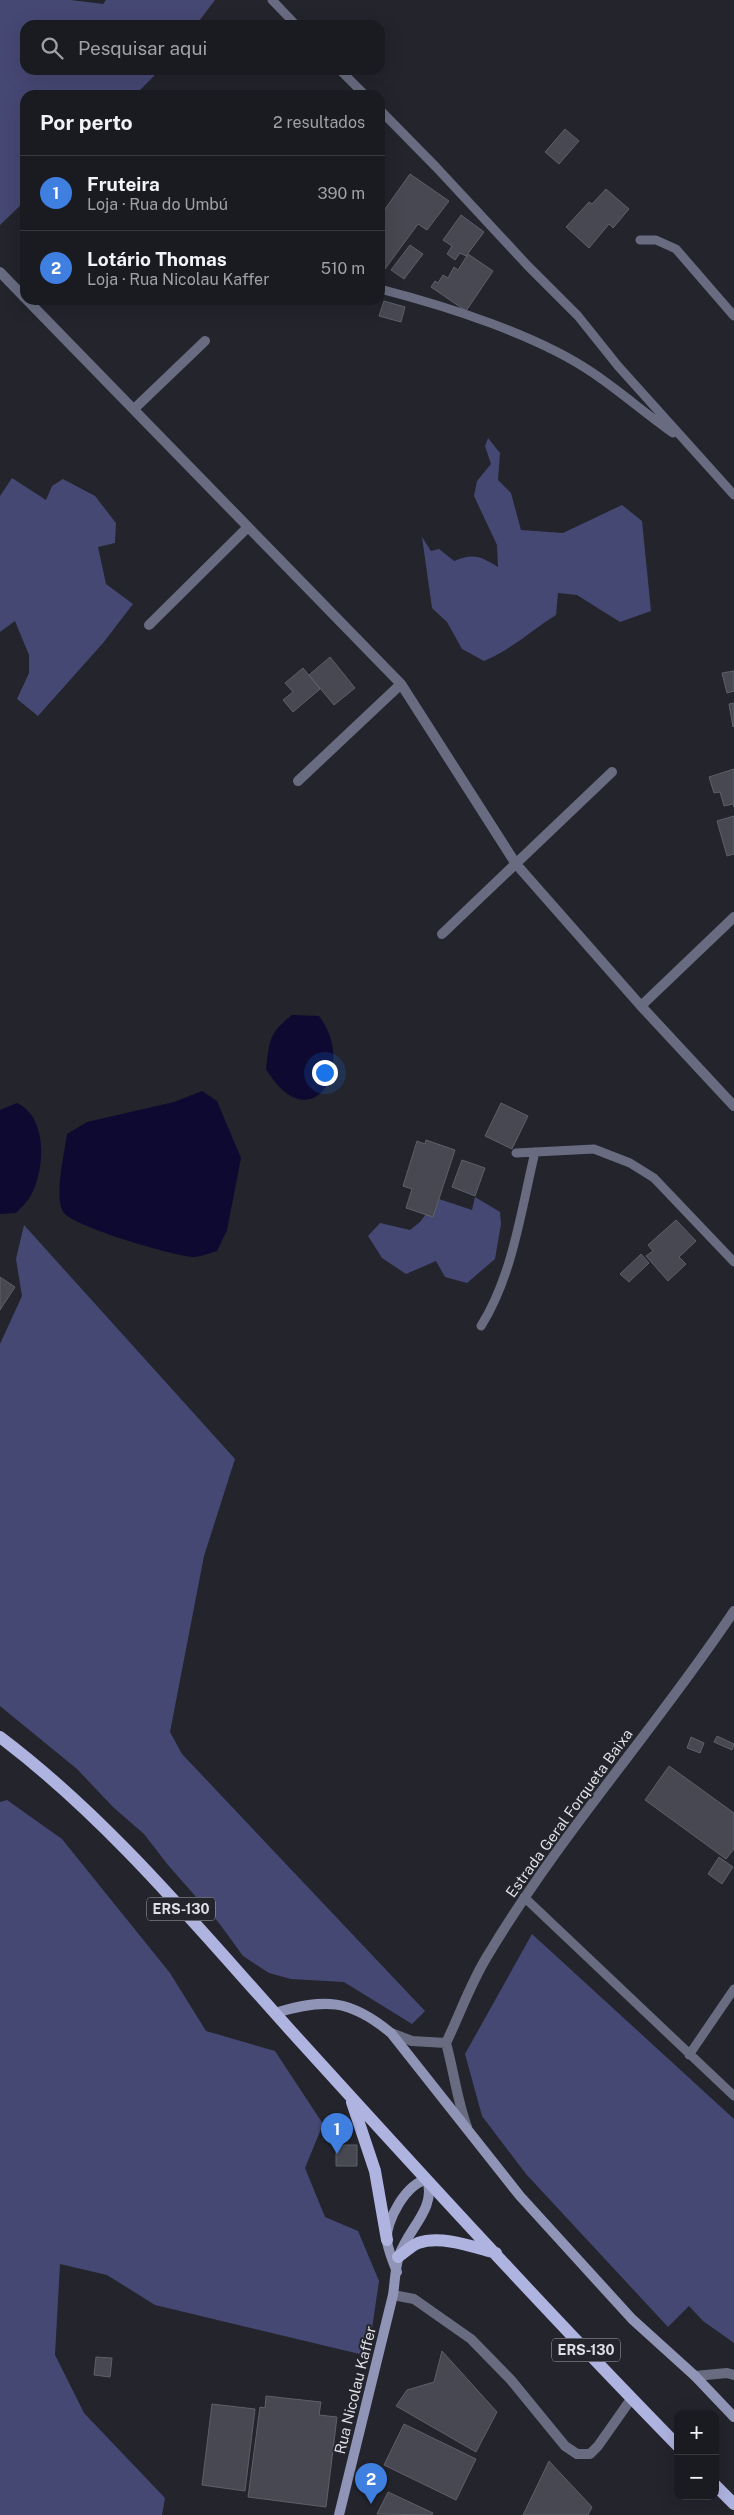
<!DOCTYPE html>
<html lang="pt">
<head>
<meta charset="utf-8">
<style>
  :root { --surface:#1a1b21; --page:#23242a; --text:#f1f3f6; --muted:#9fa1a5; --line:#38393f; --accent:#0b8043 }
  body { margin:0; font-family:"Public Sans",sans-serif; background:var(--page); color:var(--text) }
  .controls { position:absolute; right:15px; bottom:15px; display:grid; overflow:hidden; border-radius:10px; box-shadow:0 5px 20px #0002 }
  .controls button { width:45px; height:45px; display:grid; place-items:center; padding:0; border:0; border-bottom:1px solid var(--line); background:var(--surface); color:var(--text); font:25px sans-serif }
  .you { position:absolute; left:324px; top:1072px; width:18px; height:18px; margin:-12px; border:4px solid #fff; border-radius:50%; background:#1a73e8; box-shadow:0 0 0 8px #1a73e833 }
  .badge { display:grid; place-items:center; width:32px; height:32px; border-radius:50%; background:var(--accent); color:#fff; font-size:16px; font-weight:700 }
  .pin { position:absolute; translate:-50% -41px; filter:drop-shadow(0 1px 2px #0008) }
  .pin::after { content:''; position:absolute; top:26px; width:18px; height:15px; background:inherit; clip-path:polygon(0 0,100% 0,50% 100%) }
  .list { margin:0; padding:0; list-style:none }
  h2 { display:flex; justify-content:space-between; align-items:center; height:65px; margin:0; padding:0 20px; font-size:21px }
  h2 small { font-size:16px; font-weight:400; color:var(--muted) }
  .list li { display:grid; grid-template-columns:32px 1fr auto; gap:15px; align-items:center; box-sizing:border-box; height:75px; padding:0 20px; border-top:1px solid var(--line) }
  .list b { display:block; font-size:19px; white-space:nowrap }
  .list p { margin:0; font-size:16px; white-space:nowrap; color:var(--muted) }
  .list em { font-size:16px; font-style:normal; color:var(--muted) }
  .icon { flex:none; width:28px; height:28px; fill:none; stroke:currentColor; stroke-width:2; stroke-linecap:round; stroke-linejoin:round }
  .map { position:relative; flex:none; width:734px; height:2515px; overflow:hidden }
  .search { position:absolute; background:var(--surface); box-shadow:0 5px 20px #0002; left:20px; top:20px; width:365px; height:55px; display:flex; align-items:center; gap:12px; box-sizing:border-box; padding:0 18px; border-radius:15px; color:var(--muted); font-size:19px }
  .panel { position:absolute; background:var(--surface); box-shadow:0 5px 20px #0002; left:20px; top:90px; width:365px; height:215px; border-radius:15px }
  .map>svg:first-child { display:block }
</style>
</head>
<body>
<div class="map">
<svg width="734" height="2515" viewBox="0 0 734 2515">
  <rect width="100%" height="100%" fill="#23242c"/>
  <path fill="#464874" d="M0 0H71L103 4 106 0H215L196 25H25V70H156L154 76 135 95H25V201L0 225Z
    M488 438 500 453 498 480 511 493 521 530 563 533 622 505 642 521 651 611 620 622 577 595 558 593 556 615C532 630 511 650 484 661L462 649 447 622 432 608 422 537 431 551 439 549 454 561C474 553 480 556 498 567L497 545 474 496 477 481 491 464 485 446Z
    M12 478 46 500 52 486 63 479 95 496 116 523 115 543 98 547 106 584 133 604 103 643 38 716 17 699 29 673V655L15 621 0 632V496Z
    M475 1197 500 1212 501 1224 495 1259 467 1283 445 1277 436 1261 406 1274 382 1258 368 1236 380 1223 410 1230 420 1222 426 1214H434L439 1199 472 1210Z
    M24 1225 235 1459 204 1556 170 1732 182 1754 425 2011 412 2024 344 1982 291 1979 269 1973 243 1956 219 1923 168 1865 144 1834 113 1807 77 1769 0 1706V1344L22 1296 16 1259Z
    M7 1800 62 1839 170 1973 206 2031 275 2051 323 2124 305 2168 325 2217 358 2231 379 2281 368 2356 155 2305 107 2275 60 2264 55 2355 84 2413 165 2498 162 2515H0V1802Z
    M532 1934 734 2119V2343L703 2321 689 2306 668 2327 526 2174 482 2116 465 2054Z"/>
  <path fill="#0d0931" d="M292 1015 319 1016C358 1067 311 1143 266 1069 270 1041 268 1034 292 1015Z
    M202 1091 217 1101 241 1158 227 1230 217 1251C210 1253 202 1256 195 1257 176 1257 75 1227 64 1213 53 1199 65 1151 67 1134L87 1122 174 1102Z
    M17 1103C47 1117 45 1165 33 1191 30 1199 22 1207 16 1213L0 1214V1110Z"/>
  <path fill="#474852" stroke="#5e6069" d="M565 129 579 141 559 164 545 152Z
    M410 174 449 201 427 230 418 224 385 269 380 265V216Z
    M606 189 629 209 613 228 609 224 589 248 566 227 589 202 592 204Z
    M461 215 484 232 466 256 460 253 455 260 447 254 452 246 443 240Z
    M410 245 423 254 404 279 391 270Z
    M468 254 493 271 466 311 431 287 435 281 438 283 443 275 448 278 454 267 458 270Z
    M384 301 405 307 401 322 379 316Z
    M330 657 355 688 334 705 309 675Z
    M303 668 320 689 293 712 283 700 293 692 285 683Z
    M734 671V691L727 693 722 673Z
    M734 703V726L733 727 729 704Z
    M734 769V807L733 804 724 806 720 792 714 793 709 777Z
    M734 816V854L727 856 717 821Z
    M501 1103 528 1116 512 1149 485 1136Z
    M426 1140 455 1150 433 1217 406 1208 412 1189 403 1186 417 1141 425 1144Z
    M462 1160 485 1168 475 1196 452 1187Z
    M676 1220 696 1241 679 1257 686 1264 668 1281 646 1256 653 1251 648 1245Z
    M641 1254 649 1263 629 1282 620 1274Z
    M0 1277 15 1287 0 1310Z
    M717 1736 734 1744 732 1750 714 1742Z
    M691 1737 704 1743 700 1753 687 1748Z
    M669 1766 734 1813V1849L726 1859 645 1800Z
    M719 1857 733 1867 722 1884 708 1874Z
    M336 2145H357V2166H336Z
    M442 2351 497 2412 476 2452 396 2406 407 2390 434 2382Z
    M96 2357 112 2358 110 2377 94 2375Z
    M266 2396 321 2402 319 2415 337 2417 326 2507 248 2497 260 2407 265 2408Z
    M212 2404 255 2409 245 2491 202 2485Z
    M404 2424 476 2459 456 2500 384 2465Z
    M549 2461 592 2507 588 2515H523Z
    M388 2492 433 2513 432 2515 377 2514Z"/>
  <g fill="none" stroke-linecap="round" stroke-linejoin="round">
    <path stroke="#696c81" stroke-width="9" d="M272 0 296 25
      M340 70 365 95
      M380 110 436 167 528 266 578 316 618 366 734 495
      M640 240H656L676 249 734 316
      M380 289C446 306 538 335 593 373 621 392 646 414 673 433
      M516 1153 594 1149 630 1163 654 1178 734 1262
      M481 1326C513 1275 521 1210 535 1152
      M524 1897 734 2096
      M689 2055 734 1989"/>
    <path stroke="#696c81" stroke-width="10" d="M0 272 25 298
      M27 300 401 684 516 864 641 1006 734 1106
      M134 409 205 341
      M149 625 248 527
      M298 781 401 684
      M442 934 612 772
      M641 1006 734 917
      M393 2295 414 2299 471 2339 511 2380 565 2446 577 2454H590L598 2446 631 2399
      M695 2376 727 2373 734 2375"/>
    <path stroke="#696c81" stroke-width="10" d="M391 2033 412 2041 446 2043
      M446 2043C460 2014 471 1982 488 1955 561 1833 656 1728 734 1611
      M446 2043C454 2072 457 2100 467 2127"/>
    <path stroke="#9094b7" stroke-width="10" d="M275 2013C325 1998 350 1999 391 2033L520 2196 632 2319 695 2376 734 2417
      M339 2515 393 2295C395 2282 395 2268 399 2256 407 2230 437 2208 427 2180 408 2181 384 2222 387 2242 389 2252 393 2262 397 2272"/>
    <path stroke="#afb3e0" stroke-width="12" d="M0 1737C110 1820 199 1929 291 2031 418 2171 546 2311 678 2446
      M352 2102 375 2171 387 2240
      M398 2257C404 2253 411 2246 418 2243 442 2235 473 2247 496 2253
      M715 2485 734 2504"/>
  </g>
  <g text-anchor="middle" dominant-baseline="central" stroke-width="4" stroke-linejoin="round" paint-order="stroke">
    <g fill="#23242c" stroke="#a7a7ae" stroke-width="1">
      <rect x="147" y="1897.5" width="68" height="23" rx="4"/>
      <rect x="552" y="2338.5" width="68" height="23" rx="4"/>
    </g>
    <g font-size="14" font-weight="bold" fill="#dfdfe5">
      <text x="181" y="1909">ERS-130</text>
      <text x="586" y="2350">ERS-130</text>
    </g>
    <g font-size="15" fill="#dfdfe5" stroke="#23242c">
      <text transform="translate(569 1813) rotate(-54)">Estrada Geral Forqueta Baixa</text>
      <text transform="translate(355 2390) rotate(-76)">Rua Nicolau Kaffer</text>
    </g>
  </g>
</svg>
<div class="controls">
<button>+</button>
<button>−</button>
</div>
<div class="you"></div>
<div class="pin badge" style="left:337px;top:2154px;background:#3f7fe0">1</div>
<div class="pin badge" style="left:371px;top:2504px;background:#3f7fe0">2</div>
<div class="search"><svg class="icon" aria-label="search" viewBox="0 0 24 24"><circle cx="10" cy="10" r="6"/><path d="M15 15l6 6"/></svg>Pesquisar aqui</div>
<section class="panel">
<h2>Por perto<small>2 resultados</small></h2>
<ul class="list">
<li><span class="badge" style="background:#3f7fe0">1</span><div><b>Fruteira</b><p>Loja · Rua do Umbú</p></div><em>390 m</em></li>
<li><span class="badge" style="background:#3f7fe0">2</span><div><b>Lotário Thomas</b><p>Loja · Rua Nicolau Kaffer</p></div><em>510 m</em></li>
</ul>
</section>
</div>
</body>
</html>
